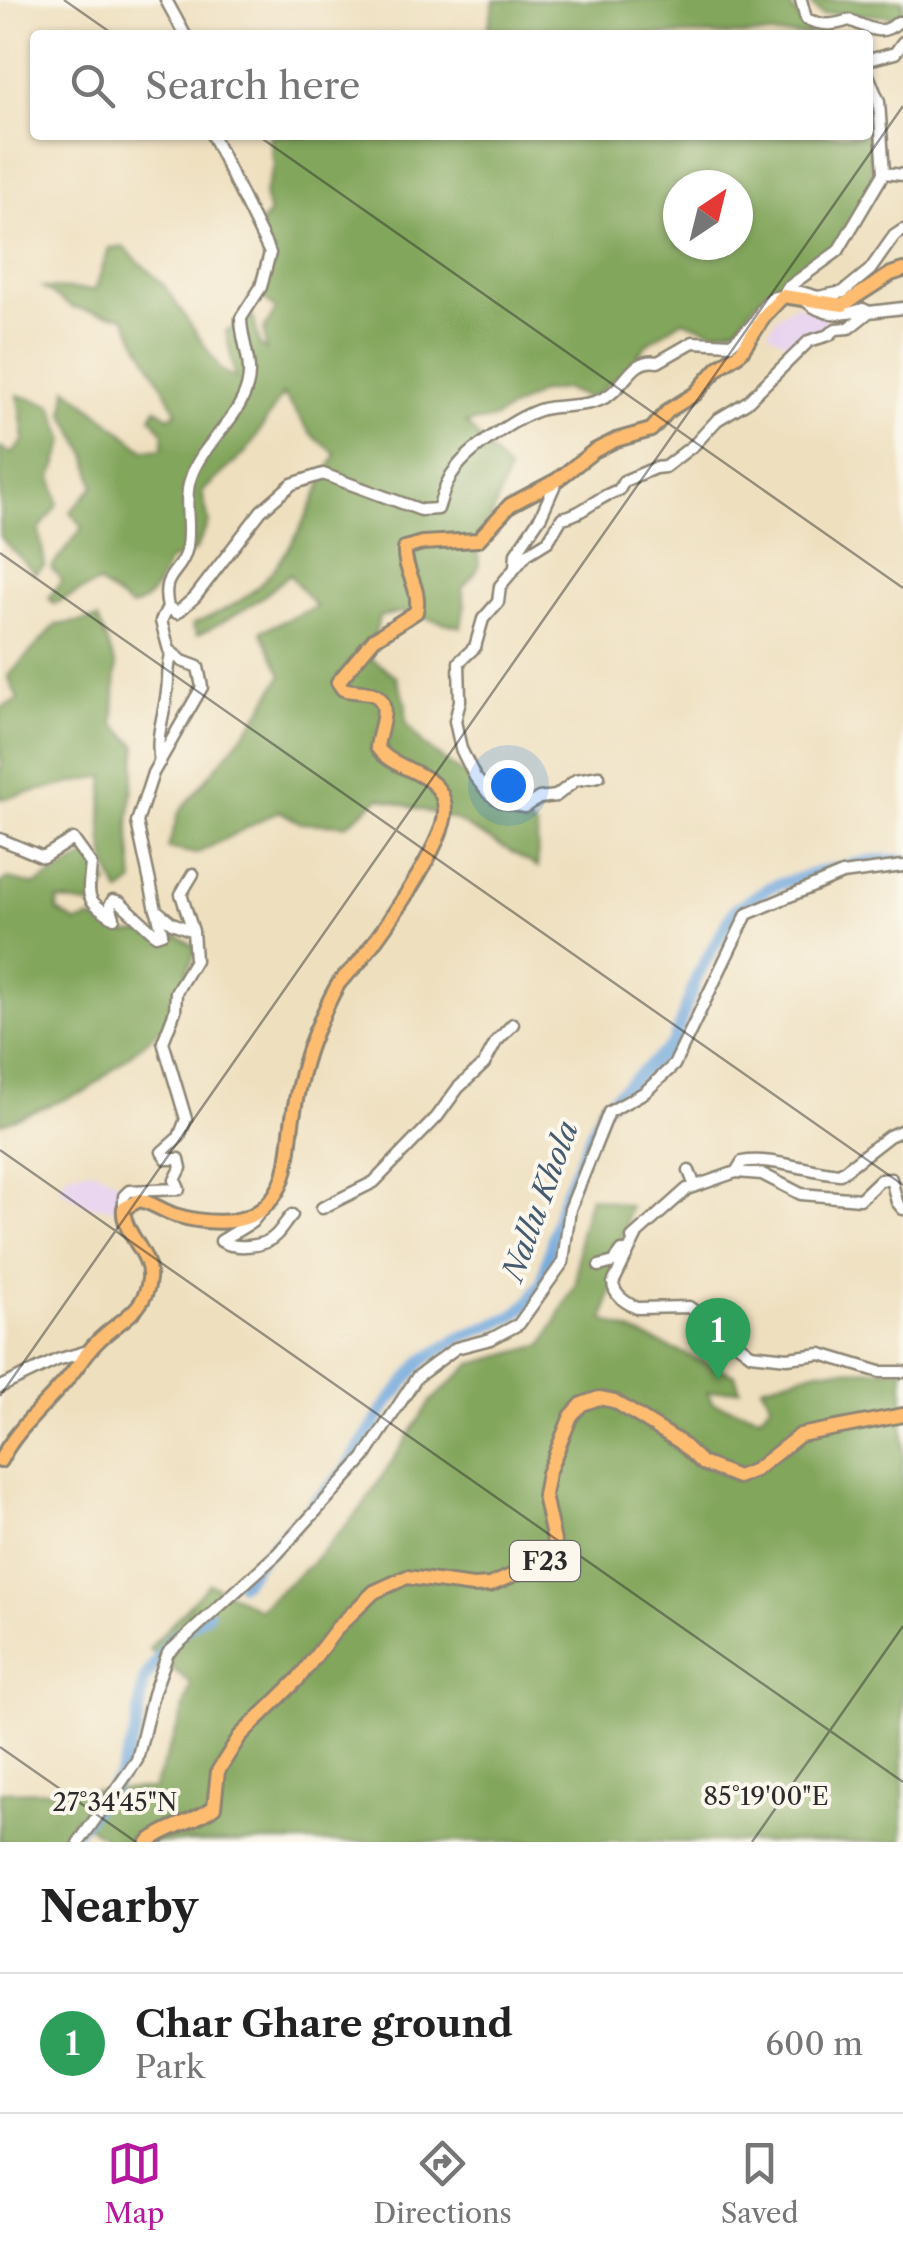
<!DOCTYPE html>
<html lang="en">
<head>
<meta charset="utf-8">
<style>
  :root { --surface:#fff; --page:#f6f6f6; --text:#222; --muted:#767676; --line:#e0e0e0; --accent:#b5179e }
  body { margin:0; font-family:"Libre Caslon Text",serif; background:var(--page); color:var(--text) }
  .compass { position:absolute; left:663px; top:170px; width:90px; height:90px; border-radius:50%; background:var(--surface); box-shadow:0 2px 8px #0004; rotate:35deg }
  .you { position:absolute; left:508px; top:785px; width:35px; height:35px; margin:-25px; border:8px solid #fff; border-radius:50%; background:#1a73e8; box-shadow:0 0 0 15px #1a73e833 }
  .badge { display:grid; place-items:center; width:65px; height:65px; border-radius:50%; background:var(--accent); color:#fff; font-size:32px; font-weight:700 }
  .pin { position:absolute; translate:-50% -82px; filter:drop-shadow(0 2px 5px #0008) }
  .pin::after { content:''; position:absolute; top:52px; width:35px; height:30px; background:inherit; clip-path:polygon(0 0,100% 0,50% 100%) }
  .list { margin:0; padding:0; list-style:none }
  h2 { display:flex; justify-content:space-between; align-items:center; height:130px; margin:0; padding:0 40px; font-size:42px }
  h2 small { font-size:32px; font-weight:400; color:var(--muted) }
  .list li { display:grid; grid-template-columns:65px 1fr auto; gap:30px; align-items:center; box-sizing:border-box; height:140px; padding:0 40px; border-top:2px solid var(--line) }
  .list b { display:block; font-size:38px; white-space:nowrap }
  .list p { margin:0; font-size:32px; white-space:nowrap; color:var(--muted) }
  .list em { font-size:32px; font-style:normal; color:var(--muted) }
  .icon { flex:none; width:55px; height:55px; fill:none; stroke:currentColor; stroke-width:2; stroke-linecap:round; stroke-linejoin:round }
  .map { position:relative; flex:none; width:903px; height:1842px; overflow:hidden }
  .search { position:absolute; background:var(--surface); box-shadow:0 2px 8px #0004; left:30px; right:30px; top:30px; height:110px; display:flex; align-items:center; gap:25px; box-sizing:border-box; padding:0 35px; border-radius:10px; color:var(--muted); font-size:38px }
  .sheet { height:270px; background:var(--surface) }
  nav { display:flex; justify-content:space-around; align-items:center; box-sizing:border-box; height:140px; border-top:2px solid var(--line); background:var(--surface); font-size:28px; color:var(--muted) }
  nav a { display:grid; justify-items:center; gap:5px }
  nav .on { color:var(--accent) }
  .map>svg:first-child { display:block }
</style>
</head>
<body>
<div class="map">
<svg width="903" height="1842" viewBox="0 0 903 1842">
  <rect width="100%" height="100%" fill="#fbf7ec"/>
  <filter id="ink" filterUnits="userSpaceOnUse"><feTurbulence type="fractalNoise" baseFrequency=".01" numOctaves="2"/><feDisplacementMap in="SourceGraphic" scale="20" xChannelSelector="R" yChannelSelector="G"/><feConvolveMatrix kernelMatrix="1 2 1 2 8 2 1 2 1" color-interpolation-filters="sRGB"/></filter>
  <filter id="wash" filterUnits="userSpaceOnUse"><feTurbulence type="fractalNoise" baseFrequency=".0048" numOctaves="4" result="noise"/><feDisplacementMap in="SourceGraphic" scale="40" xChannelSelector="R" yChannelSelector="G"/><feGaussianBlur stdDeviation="2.25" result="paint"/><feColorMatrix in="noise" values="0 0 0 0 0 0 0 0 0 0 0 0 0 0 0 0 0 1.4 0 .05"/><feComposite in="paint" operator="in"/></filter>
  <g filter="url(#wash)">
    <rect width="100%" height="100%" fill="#eedfbe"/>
    <path fill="#e7d2ef" d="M794 304 825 314 826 331 793 347 768 332 776 318Z
      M92 1169 127 1186 120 1209 91 1206 59 1190 67 1173Z"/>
    <path fill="#82a65b" stroke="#566843" stroke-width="2.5" fill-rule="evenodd" d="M494 0H786L811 35H487Z
      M813 0H903V17L835 13 822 15 812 6Z
      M868 104 873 181 866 203 839 245 794 269 786 282 756 302 737 327 713 331 683 320 648 343 627 368 591 399 564 389 541 392 493 419 466 423 508 471 492 517 474 542C482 567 481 568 462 588L465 604 461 627 402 612 379 617 370 658 396 676 406 704V722L425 746 537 829 538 867 453 819 380 798 346 825 301 823 279 811 196 854 168 848 179 812 255 720 282 675 261 631 316 607 289 574C262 601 231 618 197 635L192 625C210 616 233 608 248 595 293 559 311 503 336 454L311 434 283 394 247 451 202 492 209 522 195 551 169 561C160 581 153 601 131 607L98 583 54 604 49 598 62 580 51 568 83 527 70 512 94 486 87 455 64 414 67 388 144 450 162 449 164 434 151 417 156 408 169 417 177 412 124 317 73 308 43 288 95 290 109 248 123 247 164 285 221 370 235 378 226 331 253 316 260 346 266 350 264 330 276 309 255 291 273 252 256 227 269 215 264 194 274 167 270 135H868ZM678 185H738V245H678Z
      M18 395 52 405 65 441 52 477 58 504 39 530 45 565 35 573 0 537V447L12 454 24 440Z
      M98 619 116 666 114 724 137 746 129 823 134 882 120 893C97 855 101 817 105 776L0 799V766L3 762 0 759V708L18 700 8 676 56 625Z
      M91 854 108 883 93 906 58 900 57 910 77 923 91 918 128 934 147 932 162 942 171 931 197 948 163 1027 87 1091 0 1124V883L8 879 35 885Z
      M590 1197 630 1206 604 1320 735 1375 740 1389 707 1392 713 1403 760 1416 771 1403 762 1386 819 1370 903 1369V1842H110L75 1817 58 1842H0V1792L153 1789 177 1729 191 1684 149 1649 209 1583 259 1609 312 1563 363 1506 431 1401 472 1364 543 1345 576 1283 580 1232Z"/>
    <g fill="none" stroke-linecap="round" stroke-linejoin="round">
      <path stroke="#6ba4da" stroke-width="12" d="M241 1584 258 1562 345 1471 387 1404 422 1361 461 1337 513 1316 529 1302 542 1282 561 1204 603 1107 673 1044 697 976 735 909 770 887 823 871 873 860H903
        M67 1842 119 1777 136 1732 144 1681 170 1640 208 1613"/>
    </g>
  </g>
  <g filter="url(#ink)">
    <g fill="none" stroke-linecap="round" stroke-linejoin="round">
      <g stroke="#8c8574" stroke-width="15">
        <path id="minor" d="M166 0 185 35
          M801 0 806 19C823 26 832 26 849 20 869 27 880 38 898 22H903
          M868 60 895 53 903 42
          M868 75 879 102 884 173 903 175
          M212 135 270 253 261 287 241 318C241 342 254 364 247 387 237 423 200 445 190 480 183 503 192 529 186 551 180 575 160 573 168 607L177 613 195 597 261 511 292 484 323 474 421 510 438 509C443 494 446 480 457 467 472 448 524 411 548 408 567 405 593 407 609 395 627 383 633 357 658 362L693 342 731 344C738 338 746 332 752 325 763 312 763 296 783 296L787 288 818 297 843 292 870 270 894 236 903 230
          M787 288 838 251 884 173
          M806 301C822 316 844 316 863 309L869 312 903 308
          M515 567 516 553 541 516 557 480
          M168 607 161 621 169 650 182 661 198 667 202 687 153 773 137 822 156 910 172 923 193 931
          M160 762C155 735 164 718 167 691 169 678 167 666 172 652
          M599 776 576 780 556 796 539 798 525 807 501 802 489 794 475 777 461 749 455 721 460 701 459 662 475 647 483 619 498 602 500 586 527 554 548 541 562 518C584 514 596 497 619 490L624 481 655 468 665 467 695 444 717 420 747 402 809 341 829 335 836 329 849 328 869 312
          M0 839 43 857 73 839 91 864C88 898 84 899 114 918L110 905 113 900 120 902 156 935 162 933 157 911
          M689 1171 695 1186
          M736 1172 762 1174 801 1194 860 1199 880 1180 891 1179 897 1202 903 1209
          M124 1208V1196L129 1191 179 1189 175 1180 181 1168 179 1159H167L162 1152 179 1137 186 1119 163 1042 175 1011 176 992 195 960 193 931 181 894 193 874
          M322 1208 374 1182 437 1117 458 1088 484 1064 496 1042 513 1024
          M261 1211 252 1222 221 1241C234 1249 264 1248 276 1235 282 1229 286 1221 292 1215
          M636 1236 613 1283C614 1296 626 1303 637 1308L689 1307 751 1354 787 1358 821 1354 880 1372H903
          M632 1238 687 1189 736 1172 742 1162C769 1156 810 1172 840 1174L889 1136 903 1130
          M599 1266 614 1262 622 1251
          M0 1387 57 1360 88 1351
          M79 1842 137 1760 153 1694 168 1653 277 1554 364 1458 417 1377 456 1348 491 1339 519 1324 563 1262 570 1209 609 1112 645 1092 674 1065 747 914 842 874 903 866"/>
      </g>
      <g stroke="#8c8574" stroke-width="18">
        <path id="major" d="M0 1461C15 1431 41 1409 63 1384 75 1371 84 1355 97 1342 117 1321 146 1312 149 1279 152 1252 121 1233 124 1208L140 1200C152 1203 163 1211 175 1215 201 1223 240 1227 262 1209 293 1184 287 1146 294 1111 299 1081 306 1051 319 1024 325 1010 331 995 339 983 345 975 354 969 360 961 381 934 446 842 445 811 445 770 394 773 377 747 379 729 395 698 369 693 360 691 352 692 343 689L338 682 374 639 416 612C422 588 403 571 405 548L422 543 478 540 510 505 557 480 594 451 616 440 651 430 669 410 695 394 718 368 741 352 765 315 783 296 843 305 891 274 903 270
          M148 1842C167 1826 194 1823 214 1807L218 1771 240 1736 298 1679 338 1627 374 1592 407 1577 473 1586 490 1585 545 1561 555 1546 544 1495 548 1473 571 1416 582 1404 599 1398 614 1401 680 1442 702 1463 738 1477 755 1470 800 1435 903 1415"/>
      </g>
      <use href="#minor" stroke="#fff" stroke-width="10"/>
      <use href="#major" stroke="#febc70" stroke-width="12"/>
    </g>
  </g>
  <path fill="none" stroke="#2b2b2b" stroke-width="2.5" stroke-opacity="0.45" d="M64 0 114 35M257 135 903 588M0 553 903 1185M0 1150 903 1782M0 1396 903 106M0 1747 136 1842M752 1842 903 1626"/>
  <g text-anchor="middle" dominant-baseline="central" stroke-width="8" stroke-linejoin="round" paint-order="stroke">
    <rect fill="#fbf7ec" stroke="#696865" stroke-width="2.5" x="510" y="1541" width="70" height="40" rx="8"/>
    <g font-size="25" font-weight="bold" fill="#2b2b2b">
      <text x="545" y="1561">F23</text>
    </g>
    <g font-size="30" font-style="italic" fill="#455b71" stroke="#fbf7ec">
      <text transform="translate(540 1201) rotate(-70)">Nallu Khola</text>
    </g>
  </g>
  <g font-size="25" text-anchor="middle" fill="#2b2b2b" stroke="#fbf7ec" stroke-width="8" stroke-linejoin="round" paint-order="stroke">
    <text x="766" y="1805">85°19'00"E</text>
    <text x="115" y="1811">27°34'45"N</text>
  </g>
</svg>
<svg class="compass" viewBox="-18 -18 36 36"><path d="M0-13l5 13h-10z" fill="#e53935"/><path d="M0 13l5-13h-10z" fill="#767676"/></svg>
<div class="you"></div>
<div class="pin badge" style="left:718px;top:1380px;background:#2e9e5b">1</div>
<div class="search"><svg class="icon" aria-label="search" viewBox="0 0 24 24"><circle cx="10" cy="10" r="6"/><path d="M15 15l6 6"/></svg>Search here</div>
</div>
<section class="sheet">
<h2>Nearby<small></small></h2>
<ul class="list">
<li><span class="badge" style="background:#2e9e5b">1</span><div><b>Char Ghare ground</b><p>Park</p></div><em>600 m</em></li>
</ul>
</section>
<nav>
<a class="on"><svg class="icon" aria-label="map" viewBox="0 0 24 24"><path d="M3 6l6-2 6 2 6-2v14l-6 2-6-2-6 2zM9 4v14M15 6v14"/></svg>Map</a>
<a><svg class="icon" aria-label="directions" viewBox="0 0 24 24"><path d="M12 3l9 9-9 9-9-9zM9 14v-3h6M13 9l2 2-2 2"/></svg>Directions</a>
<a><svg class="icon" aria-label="saved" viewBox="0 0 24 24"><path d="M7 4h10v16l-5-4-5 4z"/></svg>Saved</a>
</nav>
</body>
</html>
